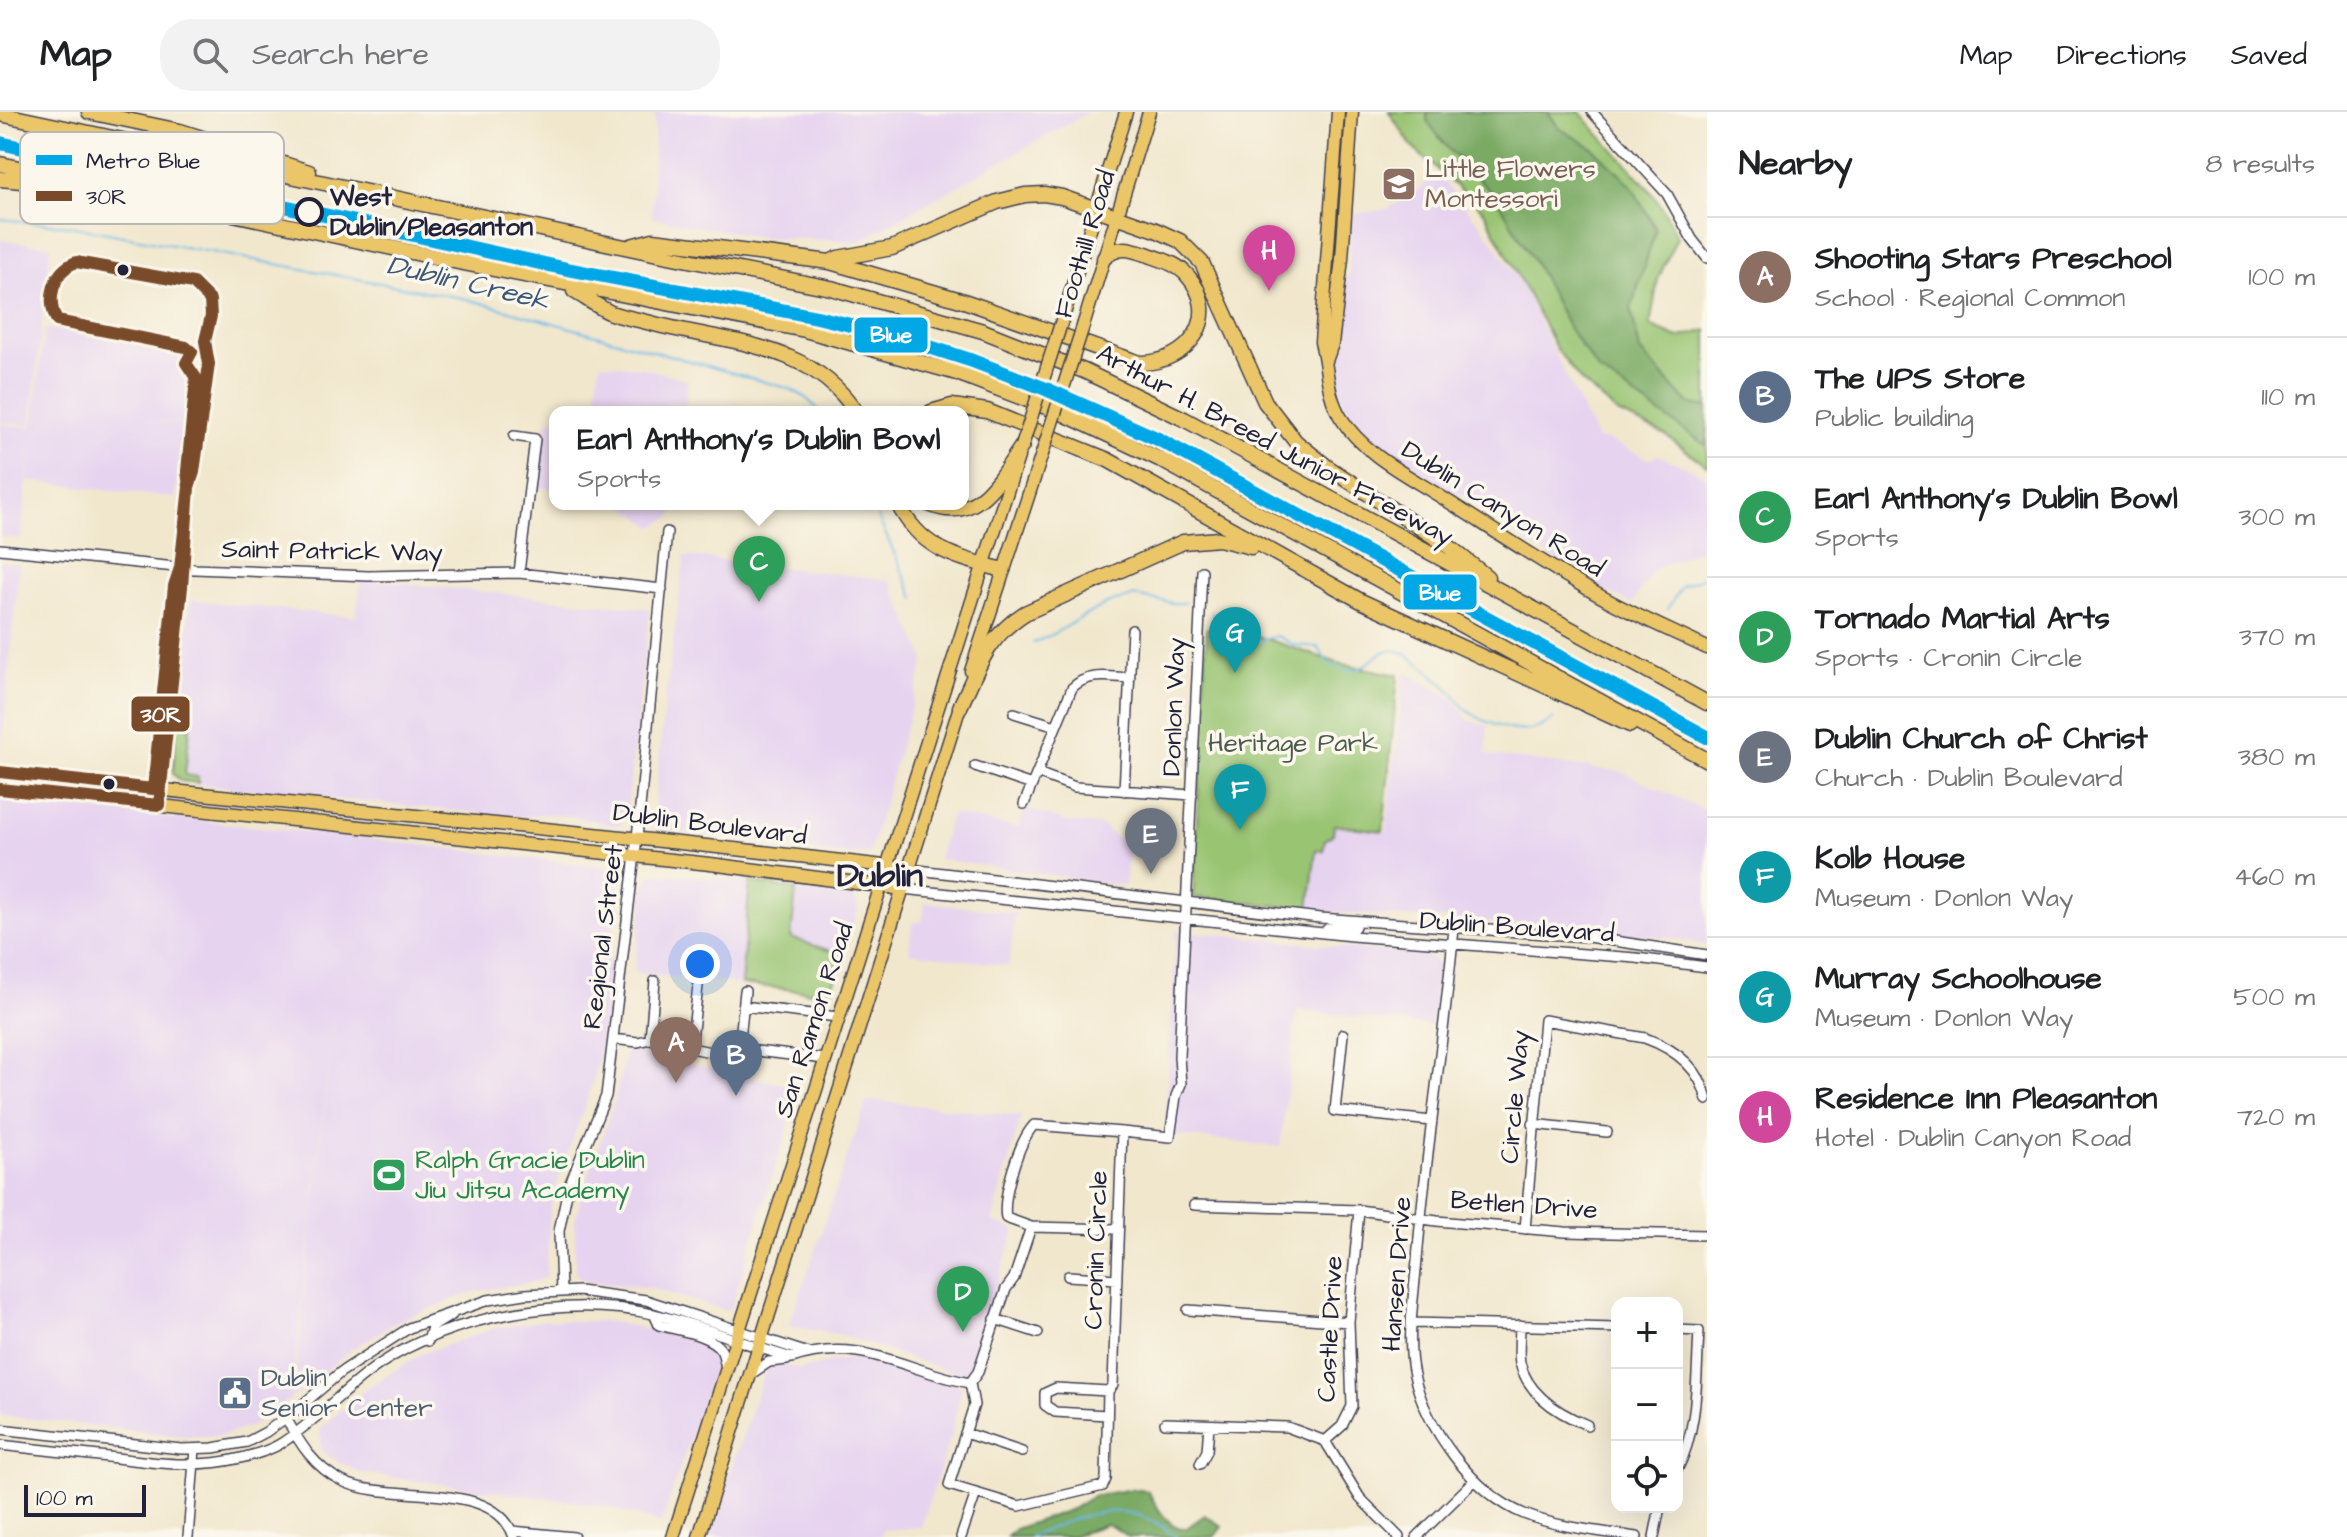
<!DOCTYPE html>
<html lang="en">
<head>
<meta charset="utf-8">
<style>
  :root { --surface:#fff; --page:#f2f2f2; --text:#202124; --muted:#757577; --line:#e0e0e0; --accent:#d1495b }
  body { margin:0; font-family:"Architects Daughter",sans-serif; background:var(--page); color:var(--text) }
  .controls { position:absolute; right:24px; bottom:24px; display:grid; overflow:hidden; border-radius:16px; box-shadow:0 8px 32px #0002 }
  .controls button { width:72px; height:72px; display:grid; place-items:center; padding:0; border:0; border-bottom:2px solid var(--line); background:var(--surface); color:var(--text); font:40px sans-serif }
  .scale { position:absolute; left:24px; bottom:20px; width:122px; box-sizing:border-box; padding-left:8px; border:4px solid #22223b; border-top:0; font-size:22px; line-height:28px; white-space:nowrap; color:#22223b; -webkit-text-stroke:6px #fbf7ec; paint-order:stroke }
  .you { position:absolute; left:700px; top:852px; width:28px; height:28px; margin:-20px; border:6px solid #fff; border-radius:50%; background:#1a73e8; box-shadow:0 0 0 12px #1a73e833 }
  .badge { display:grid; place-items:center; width:52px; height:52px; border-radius:50%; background:var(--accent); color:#fff; font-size:26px; font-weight:700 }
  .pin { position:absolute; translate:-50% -66px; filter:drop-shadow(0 2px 4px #0008) }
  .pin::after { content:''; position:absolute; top:42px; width:28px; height:24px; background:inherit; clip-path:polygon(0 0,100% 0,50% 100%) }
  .popup { position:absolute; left:549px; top:294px; width:420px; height:104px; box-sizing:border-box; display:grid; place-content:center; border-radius:16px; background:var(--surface); filter:drop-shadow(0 2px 6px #0005); font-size:26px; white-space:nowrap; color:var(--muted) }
  .popup b { font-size:30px; color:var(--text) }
  .popup::after { content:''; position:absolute; left:50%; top:100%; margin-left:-16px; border:16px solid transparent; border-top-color:var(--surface) }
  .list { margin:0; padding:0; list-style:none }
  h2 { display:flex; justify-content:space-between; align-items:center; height:104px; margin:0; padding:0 32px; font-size:34px }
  h2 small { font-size:26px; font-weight:400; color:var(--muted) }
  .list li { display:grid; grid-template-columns:52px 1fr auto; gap:24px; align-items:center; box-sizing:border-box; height:120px; padding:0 32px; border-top:2px solid var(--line) }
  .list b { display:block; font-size:30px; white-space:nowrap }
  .list p { margin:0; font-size:26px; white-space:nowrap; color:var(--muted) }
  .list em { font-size:26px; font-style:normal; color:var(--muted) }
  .icon { flex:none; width:44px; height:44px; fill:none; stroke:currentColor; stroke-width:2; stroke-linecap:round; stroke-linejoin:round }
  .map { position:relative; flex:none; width:1707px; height:1425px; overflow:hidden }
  header { display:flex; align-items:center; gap:48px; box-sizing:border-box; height:112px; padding:0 40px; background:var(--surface); border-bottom:2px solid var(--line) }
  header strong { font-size:38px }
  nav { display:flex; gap:44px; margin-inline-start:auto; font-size:28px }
  .search { width:560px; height:72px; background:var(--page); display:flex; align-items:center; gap:20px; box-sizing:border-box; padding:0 28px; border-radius:32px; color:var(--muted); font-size:30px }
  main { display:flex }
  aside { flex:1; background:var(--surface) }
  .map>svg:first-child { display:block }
</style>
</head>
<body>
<header>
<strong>Map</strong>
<div class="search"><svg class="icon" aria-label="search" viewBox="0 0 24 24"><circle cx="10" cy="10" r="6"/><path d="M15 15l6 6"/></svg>Search here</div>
<nav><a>Map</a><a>Directions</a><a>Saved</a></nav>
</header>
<main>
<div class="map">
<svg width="1707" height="1425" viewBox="0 0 1707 1425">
  <rect width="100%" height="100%" fill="#fbf7ec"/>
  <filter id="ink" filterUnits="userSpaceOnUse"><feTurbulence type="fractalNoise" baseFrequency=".0125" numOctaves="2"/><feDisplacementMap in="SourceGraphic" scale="16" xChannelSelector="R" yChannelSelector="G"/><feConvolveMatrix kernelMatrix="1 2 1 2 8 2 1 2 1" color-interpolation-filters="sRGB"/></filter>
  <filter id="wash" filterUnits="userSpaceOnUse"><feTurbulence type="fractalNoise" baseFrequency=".006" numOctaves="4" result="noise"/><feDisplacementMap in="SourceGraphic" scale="32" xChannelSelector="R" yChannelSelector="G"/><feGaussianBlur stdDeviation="1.8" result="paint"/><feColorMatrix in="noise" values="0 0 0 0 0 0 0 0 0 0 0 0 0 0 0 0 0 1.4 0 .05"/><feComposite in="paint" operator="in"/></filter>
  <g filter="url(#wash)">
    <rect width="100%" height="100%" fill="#f1e7cd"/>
    <path fill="#e6d3f0" d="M655 0H1089L860 129 761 125 652 106Z
      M1437 62 1485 118 1519 169 1597 327 1607 328 1649 347 1658 343 1707 364V434L1653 458 1632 492 1597 475 1520 426 1508 412 1488 399 1483 393 1465 382 1459 385 1454 383 1373 329 1343 292 1333 251 1341 188 1349 161 1350 103 1388 97 1419 77Z
      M0 128 51 134 30 313 0 310Z
      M45 217 180 238V256L188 267 183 312 136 307 183 313 175 386 28 369 31 327 21 427 0 425V312L32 315Z
      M600 251 643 256 688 268 685 300H594Z
      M546 309 555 310V377L537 375Z
      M622 392H674L672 405 653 415Z
      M685 444 890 468 925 548 869 742H838L663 718 653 711 665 588Z
      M0 449 19 452 0 649Z
      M361 467 650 497 626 706 621 712 615 714 578 705 544 702 521 705 338 687 184 670 176 665 172 657 191 488 356 505Z
      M1405 560 1454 587 1468 608 1488 614 1486 643 1622 660 1707 699V833L1665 825 1536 813 1309 799 1317 738H1324L1325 728 1333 722 1334 714 1386 720Z
      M0 688 353 725 609 756 614 759 618 768 601 930 593 971 555 1077 550 1097 546 1164 539 1169 473 1180 399 1208 352 1237 293 1285 341 842 291 1287 252 1314 221 1324H179L0 1303Z
      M1025 696 1067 710 1101 713 1129 736 1125 774 938 747 951 702 1019 716Z
      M658 761 749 770 740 872 634 861 645 774 651 764Z
      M797 778 851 784 856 788 858 798 843 842 791 826Z
      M925 790 1015 801 1009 854 909 840 912 811 922 810Z
      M1176 818 1428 844 1435 848 1438 855 1431 914 1297 898 1280 1035 1165 1022Z
      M626 938 800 976 732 1193 727 1199 651 1176 587 1169 579 1165 575 1159V1109L582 1082 616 985Z
      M867 988 1021 1004 992 1110 1015 1118 968 1260 960 1263 838 1222 789 1214Z
      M547 1208 612 1210 642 1216 701 1233 713 1242 716 1249 661 1412 605 1394 360 1361 325 1342 321 1336 320 1316 370 1274 423 1241 496 1216Z
      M864 1243 962 1274 951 1323 921 1415 883 1418 879 1425H708L766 1255 776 1251 801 1257Z"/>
    <path fill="#99c472" stroke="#5e7356" stroke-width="2" d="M1389 0H1580C1615 44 1655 71 1677 125L1658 167 1650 214 1678 226 1707 218V354L1664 322 1617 301 1580 268 1557 238 1484 99 1413 36Z
      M1207 516 1237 517 1338 551 1398 563 1383 719 1334 713 1333 722 1325 728 1323 739 1316 738 1309 797 1193 785Z
      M177 614 190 615 185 663 198 665V671L181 669 173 662Z
      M750 770 796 778 791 826 843 843 830 882 741 872Z"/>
    <path fill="#7aaa64" stroke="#4e6650" stroke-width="2" d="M1427 0H1548L1559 16 1593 36 1631 73 1656 117 1631 197 1640 239 1688 291 1707 295V334L1599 259 1569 217 1540 160 1496 85 1449 38 1427 9Z
      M1133 1377 1148 1379C1156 1394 1167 1415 1185 1417L1205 1403 1222 1415 1214 1425H1129L1107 1412 1069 1425H1007L1015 1417 1072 1397 1093 1384Z"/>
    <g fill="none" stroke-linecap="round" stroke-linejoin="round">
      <path stroke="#6dbae7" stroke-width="2" d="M0 107 69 114 467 187 790 277 805 285 821 300
        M872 392 915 487
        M1668 497 1681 474 1707 464
        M1212 500 1214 511 1258 529 1277 524 1294 533 1317 535C1324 541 1323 548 1332 553 1372 575 1373 521 1409 544 1422 553 1436 565 1448 576 1455 582 1460 593 1468 599 1485 611 1518 624 1538 616 1544 614 1549 610 1554 607
        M1033 531C1061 521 1083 502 1109 491 1118 487 1125 489 1134 484L1173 491H1185
        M1030 1425C1084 1401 1127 1382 1176 1425"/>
    </g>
  </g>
  <g filter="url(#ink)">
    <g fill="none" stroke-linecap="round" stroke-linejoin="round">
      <g stroke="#414051" stroke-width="12">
        <path id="minor" d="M1592 0 1667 82 1692 127 1707 146
          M514 324 535 327 519 461
          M190 369 187 359 196 266 194 262
          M0 437 195 457 368 464 519 461 662 477
          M1014 601 1056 614
          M975 654 1032 673
          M1037 661 1075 675 1192 683
          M1124 679 1132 518
          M150 692 174 474 180 456 190 369 194 360 209 252C208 242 201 238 192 240L186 247 187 256 194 262
          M1024 692 1072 576C1088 560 1108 565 1130 566
          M159 693 182 475 181 460
          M910 757 1320 806 1588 825 1707 843
          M903 777 1352 824 1636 846 1707 855
          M1454 816C1444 927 1426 1037 1417 1148 1414 1183 1406 1229 1414 1263 1426 1316 1473 1381 1524 1402 1559 1416 1599 1419 1637 1425
          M1323 821 1330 815 1354 816 1357 810
          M743 894 838 905
          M1343 922 1335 999 1432 1009
          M613 927 638 930 650 927 738 946 745 879
          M650 927 655 869
          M691 936 698 874
          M739 937 825 947
          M1533 1012 1607 1020
          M1034 1013 1122 1020 1113 1273 1108 1279 1106 1367 1103 1374 1019 1394 949 1373 974 1293 970 1271 978 1260 1006 1177 1014 1166 1031 1115 1006 1106C1002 1084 1019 1029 1034 1013Z
          M1122 1020 1170 1025 1176 984 1181 972 1179 945 1202 459
          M1194 1093 1359 1098 1437 1109 1565 1120 1707 1123
          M1031 1115 1118 1117
          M1525 1117 1544 908 1645 926C1675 937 1700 955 1707 988
          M1068 1164 1117 1167
          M561 1180 559 1119 568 1076 606 984 637 726 667 420
          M1188 1198 1349 1210
          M654 1202 659 1213C676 1218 711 1222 721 1238 724 1243 725 1251 726 1258
          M995 1207 1038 1221
          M1412 1211 1617 1216
          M1520 1213C1520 1225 1518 1240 1520 1251 1528 1283 1560 1302 1587 1313
          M1677 1218 1699 1219C1696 1264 1699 1316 1677 1358
          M428 1229 432 1215 452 1203
          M751 1262 769 1250 787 1248
          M1107 1303 1055 1300 1045 1293V1281L1056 1276 1108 1279
          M286 1306C300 1332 314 1355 342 1369 389 1393 494 1365 514 1425
          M1165 1311 1287 1315 1325 1329 1360 1386 1399 1425
          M0 1317 181 1337 213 1336 247 1330 266 1320 295 1299 341 1260 409 1216 488 1188 525 1182 579 1179 646 1188 808 1241
          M965 1321 1022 1340
          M1325 1329 1342 1314 1352 1294 1349 1210 1359 1098
          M0 1333C36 1337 72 1341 108 1345 154 1351 196 1357 241 1346 253 1343 269 1339 280 1332 316 1310 344 1276 380 1252 454 1203 566 1183 653 1202 701 1213 746 1233 792 1246 862 1223 904 1259 970 1271
          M1200 1352 1207 1339 1209 1313
          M512 1419 574 1425
          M188 1425 195 1337
          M961 1425 976 1381
          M1417 1425 1474 1369
          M1654 1425 1660 1395"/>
      </g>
      <g stroke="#414051" stroke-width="15">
        <path id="major" d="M1338 0 1321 230C1328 255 1326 282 1341 306 1365 344 1409 364 1446 388 1498 421 1549 455 1602 485 1636 504 1672 519 1707 536
          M1064 202 1126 0
          M1084 211 1149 0
          M1326 249 1332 232 1342 147 1352 0
          M971 559 1042 342
          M0 660C303 695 607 720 910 757
          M0 677 710 752 903 777
          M673 1425 1018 345
          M699 1425 962 588"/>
      </g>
      <g stroke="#414051" stroke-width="17">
        <path id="highway" d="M89 0 180 19 309 60
          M0 2 653 141 831 176 983 219 1084 259 1184 307 1707 591
          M0 52 458 150 805 218 957 261 1062 301 1161 348 1707 648
          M0 67 43 71
          M631 134 653 128 830 150 964 189 1140 251C1190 251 1223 203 1187 163 1177 152 1163 148 1149 143 1131 137 1119 132 1104 146
          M830 150 838 146 892 136 997 90 1025 83 1044 82 1062 85 1156 118 1180 129 1202 151 1265 290 1296 330 1326 354 1451 436 1487 465
          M574 179C586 186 598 195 611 201 622 205 635 207 647 210 722 231 809 228 856 300
          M931 300 952 294 987 299 1108 348 1361 489 1630 613
          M898 392C922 439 956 445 1003 458
          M929 392C977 413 999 367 1022 334
          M960 595C978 556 987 525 1025 501L1183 430 1219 427 1251 435"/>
      </g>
      <use href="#minor" stroke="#fff" stroke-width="9"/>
      <use href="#major" stroke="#ebc669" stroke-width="12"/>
      <use href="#highway" stroke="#ebc669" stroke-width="14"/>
      <g stroke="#414051" stroke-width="15" stroke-linecap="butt">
        <path id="major-bridge" d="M1022 334 1064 202
          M1042 342 1084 211"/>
      </g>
      <use href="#major-bridge" stroke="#ebc669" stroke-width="12"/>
      <g stroke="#fbf7ec" stroke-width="18">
        <path id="bus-1" d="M76 150 193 171 210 188 211 204 205 229 209 252 194 360 189 375 187 359 196 266 186 251 192 240 186 235 57 209C46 188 53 159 76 150Z
          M0 660 153 677 174 474 180 456 189 375
          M0 677 159 693 182 475 189 375"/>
      </g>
      <use href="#bus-1" stroke="#7a4b2a" stroke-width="12"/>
      <g stroke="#fbf7ec" stroke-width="20">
        <path id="metro-1" d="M0 31 567 157 817 205 892 223 970 248 1046 277 1158 327 1707 625"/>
      </g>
      <use href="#metro-1" stroke="#02a7e6" stroke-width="14"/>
    </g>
  </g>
  <defs>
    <g id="school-square" transform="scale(1.8)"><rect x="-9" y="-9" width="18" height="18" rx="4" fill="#8d6e63" stroke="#fbf7ec"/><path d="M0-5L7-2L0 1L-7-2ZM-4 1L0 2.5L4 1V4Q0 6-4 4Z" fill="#fff"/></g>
    <g id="stadium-square" transform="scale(1.8)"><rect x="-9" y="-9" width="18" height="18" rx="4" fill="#2e9e5b" stroke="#fbf7ec"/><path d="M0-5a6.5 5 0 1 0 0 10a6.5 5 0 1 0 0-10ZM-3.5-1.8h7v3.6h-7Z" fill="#fff"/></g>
    <g id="civic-square" transform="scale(1.8)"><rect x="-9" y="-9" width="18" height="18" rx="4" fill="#5c6f8a" stroke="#fbf7ec"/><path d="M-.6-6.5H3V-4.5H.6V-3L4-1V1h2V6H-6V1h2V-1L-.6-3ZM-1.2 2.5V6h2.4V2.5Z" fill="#fff"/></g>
  </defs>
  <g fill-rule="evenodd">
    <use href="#school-square" x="1399" y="72"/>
    <use href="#stadium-square" x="389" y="1063"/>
    <use href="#civic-square" x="235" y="1281"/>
  </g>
  <circle fill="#fbf7ec" stroke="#22223b" stroke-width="4" cx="309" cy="100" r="13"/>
  <g fill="#22223b" stroke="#fbf7ec" stroke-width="3">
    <circle cx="123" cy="158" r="7"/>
    <circle cx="109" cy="672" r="7"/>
  </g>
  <g text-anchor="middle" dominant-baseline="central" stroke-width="7" stroke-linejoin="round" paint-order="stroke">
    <g font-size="26" fill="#785e54" stroke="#fbf7ec" text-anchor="start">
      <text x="1425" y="57">Little Flowers<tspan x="1425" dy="30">Montessori</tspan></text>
    </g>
    <g font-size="26" font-weight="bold" fill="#22223b" stroke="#fbf7ec" text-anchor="start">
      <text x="330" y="85">West<tspan x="330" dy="30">Dublin/Pleasanton</tspan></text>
    </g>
    <g font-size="26" fill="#22223b" stroke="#fbf7ec">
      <text transform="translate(1085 132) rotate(-73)">Foothill Road</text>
      <text transform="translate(1275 333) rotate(28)">Arthur H. Breed Junior Freeway</text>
      <text transform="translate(1503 397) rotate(32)">Dublin Canyon Road</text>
      <text transform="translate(332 439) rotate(1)">Saint Patrick Way</text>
      <text transform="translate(1174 595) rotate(-88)">Donlon Way</text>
      <text transform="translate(710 712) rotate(7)">Dublin Boulevard</text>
      <text transform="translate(1517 815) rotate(4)">Dublin Boulevard</text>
      <text transform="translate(603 825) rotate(-83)">Regional Street</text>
      <text transform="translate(814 908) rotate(-72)">San Ramon Road</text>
      <text transform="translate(1515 985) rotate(-85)">Circle Way</text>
      <text transform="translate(1524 1093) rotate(4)">Betlen Drive</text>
      <text transform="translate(1096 1138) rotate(-88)">Cronin Circle</text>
      <text transform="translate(1397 1162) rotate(-86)">Hansen Drive</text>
      <text transform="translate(1330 1217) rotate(-87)">Castle Drive</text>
    </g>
    <g font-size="26" fill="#4c5b4e" stroke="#fbf7ec">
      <text x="1293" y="631">Heritage Park</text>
    </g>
    <g font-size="26" fill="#27864d" stroke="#fbf7ec" text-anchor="start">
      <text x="415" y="1048">Ralph Gracie Dublin<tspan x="415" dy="30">Jiu Jitsu Academy</tspan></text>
    </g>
    <g font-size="26" fill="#4e5e75" stroke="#fbf7ec" text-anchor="start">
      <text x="261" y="1266">Dublin<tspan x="261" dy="30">Senior Center</tspan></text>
    </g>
    <g font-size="28" font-style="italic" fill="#3c5777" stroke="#fbf7ec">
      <text transform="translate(468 171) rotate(13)">Dublin Creek</text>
    </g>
    <g font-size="34" font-weight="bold" fill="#22223b" stroke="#fbf7ec">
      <text x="880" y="764">Dublin</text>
    </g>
  </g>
  <rect x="20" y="20" width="264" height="92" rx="12" fill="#fbf7ec" stroke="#bab7b7" stroke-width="2"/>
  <rect x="36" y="43" width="36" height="10" fill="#02a7e6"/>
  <rect x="36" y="79" width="36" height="10" fill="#7a4b2a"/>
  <g font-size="22" fill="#22223b">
    <text x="86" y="56">Metro Blue</text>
    <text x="86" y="92">30R</text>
  </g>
  <g stroke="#fbf7ec" stroke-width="3">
    <rect x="853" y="204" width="76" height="38" rx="8" fill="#02a7e6"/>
    <rect x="1402" y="461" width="76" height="38" rx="8" fill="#02a7e6"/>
    <rect x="130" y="583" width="61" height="38" rx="8" fill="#7a4b2a"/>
  </g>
  <g font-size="22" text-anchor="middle" font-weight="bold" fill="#fff">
    <text x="891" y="230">Blue</text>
    <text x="1440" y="488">Blue</text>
    <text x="161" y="610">30R</text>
  </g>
</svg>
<div class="controls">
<button>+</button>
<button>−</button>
<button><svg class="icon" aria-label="locate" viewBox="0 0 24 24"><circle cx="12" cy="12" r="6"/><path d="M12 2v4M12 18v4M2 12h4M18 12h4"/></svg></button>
</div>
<div class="scale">100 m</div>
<div class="you"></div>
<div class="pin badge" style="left:676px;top:971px;background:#8d6e63">A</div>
<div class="pin badge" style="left:736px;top:984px;background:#5c6f8a">B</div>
<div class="pin badge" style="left:759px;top:490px;background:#2e9e5b">C</div>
<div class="popup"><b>Earl Anthony's Dublin Bowl</b>Sports</div>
<div class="pin badge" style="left:963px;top:1220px;background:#2e9e5b">D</div>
<div class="pin badge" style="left:1151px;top:762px;background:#6b7280">E</div>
<div class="pin badge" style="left:1240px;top:718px;background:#0f9aa8">F</div>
<div class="pin badge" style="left:1235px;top:561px;background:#0f9aa8">G</div>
<div class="pin badge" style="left:1269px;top:179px;background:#d1479c">H</div>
</div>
<aside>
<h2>Nearby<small>8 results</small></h2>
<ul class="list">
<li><span class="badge" style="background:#8d6e63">A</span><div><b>Shooting Stars Preschool</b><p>School · Regional Common</p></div><em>100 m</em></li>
<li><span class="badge" style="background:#5c6f8a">B</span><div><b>The UPS Store</b><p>Public building</p></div><em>110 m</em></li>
<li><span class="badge" style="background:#2e9e5b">C</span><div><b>Earl Anthony's Dublin Bowl</b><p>Sports</p></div><em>300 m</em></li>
<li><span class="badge" style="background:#2e9e5b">D</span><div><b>Tornado Martial Arts</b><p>Sports · Cronin Circle</p></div><em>370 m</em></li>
<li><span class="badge" style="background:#6b7280">E</span><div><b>Dublin Church of Christ</b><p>Church · Dublin Boulevard</p></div><em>380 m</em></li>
<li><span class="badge" style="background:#0f9aa8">F</span><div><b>Kolb House</b><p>Museum · Donlon Way</p></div><em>460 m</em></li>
<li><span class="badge" style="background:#0f9aa8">G</span><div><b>Murray Schoolhouse</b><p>Museum · Donlon Way</p></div><em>500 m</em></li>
<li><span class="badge" style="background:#d1479c">H</span><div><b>Residence Inn Pleasanton</b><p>Hotel · Dublin Canyon Road</p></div><em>720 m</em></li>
</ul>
</aside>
</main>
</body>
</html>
